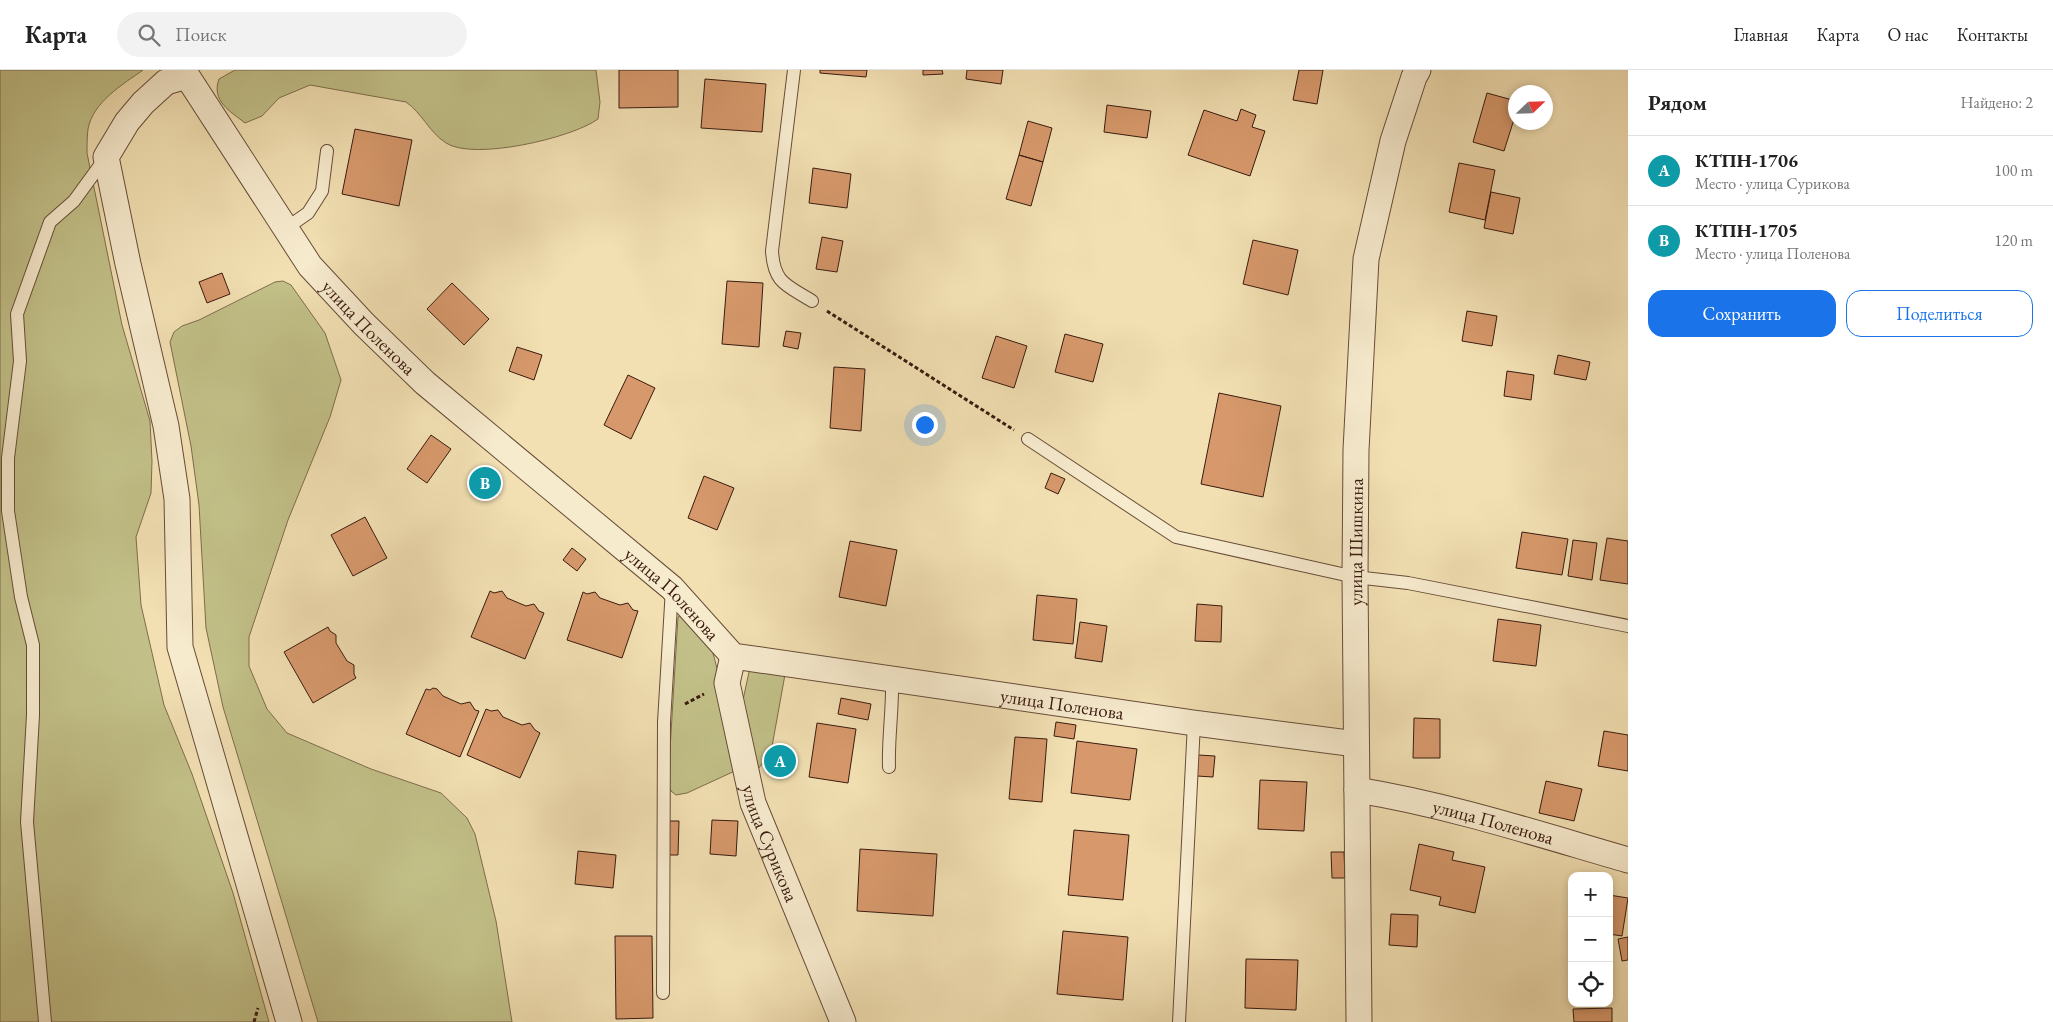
<!DOCTYPE html>
<html lang="ru">
<head>
<meta charset="utf-8">
<style>
  :root { --surface:#fff; --page:#f2f2f2; --text:#222; --muted:#767676; --line:#e0e0e0; --accent:#1a73e8 }
  body { margin:0; font-family:"EB Garamond",serif; background:var(--page); color:var(--text) }
  .controls { position:absolute; right:15px; bottom:15px; display:grid; overflow:hidden; border-radius:10px; box-shadow:0 2px 8px #0003 }
  .controls button { width:45px; height:45px; display:grid; place-items:center; padding:0; border:0; border-bottom:1px solid var(--line); background:var(--surface); color:var(--text); font:25px sans-serif }
  .compass { position:absolute; left:1508px; top:15px; width:45px; height:45px; border-radius:50%; background:var(--surface); box-shadow:0 2px 8px #0003; rotate:67deg }
  .you { position:absolute; left:924px; top:354px; width:18px; height:18px; margin:-12px; border:4px solid #fff; border-radius:50%; background:#1a73e8; box-shadow:0 0 0 8px #1a73e833 }
  .badge { display:grid; place-items:center; width:32px; height:32px; border-radius:50%; background:var(--accent); color:#fff; font-size:16px; font-weight:700 }
  .pin { position:absolute; translate:-50% -50%; border:2px solid #fff; box-shadow:0 1px 5px #0006 }
  .list { margin:0; padding:0; list-style:none }
  h2 { display:flex; justify-content:space-between; align-items:center; height:65px; margin:0; padding:0 20px; font-size:21px }
  h2 small { font-size:16px; font-weight:400; color:var(--muted) }
  .list li { display:grid; grid-template-columns:32px 1fr auto; gap:15px; align-items:center; box-sizing:border-box; height:70px; padding:0 20px; border-top:1px solid var(--line) }
  .list b { display:block; font-size:19px; white-space:nowrap }
  .list p { margin:0; font-size:16px; white-space:nowrap; color:var(--muted) }
  .list em { font-size:16px; font-style:normal; color:var(--muted) }
  .actions { display:flex; gap:10px; padding:15px 20px }
  .actions a { flex:1; padding:11px 0; border:1px solid var(--accent); border-radius:15px; text-align:center; font-size:18px; color:var(--accent) }
  .actions .main { background:var(--accent); color:#fff }
  .icon { flex:none; width:28px; height:28px; fill:none; stroke:currentColor; stroke-width:2; stroke-linecap:round; stroke-linejoin:round }
  .map { position:relative; flex:none; width:1628px; height:952px; overflow:hidden }
  header { display:flex; align-items:center; gap:30px; box-sizing:border-box; height:70px; padding:0 25px; background:var(--surface); border-bottom:1px solid var(--line) }
  header strong { font-size:24px }
  nav { display:flex; gap:28px; margin-inline-start:auto; font-size:18px }
  .search { width:350px; height:45px; background:var(--page); display:flex; align-items:center; gap:12px; box-sizing:border-box; padding:0 18px; border-radius:28px; color:var(--muted); font-size:19px }
  main { display:flex }
  aside { flex:1; background:var(--surface) }
  .map>svg:first-child { display:block }
</style>
</head>
<body>
<header>
<strong>Карта</strong>
<div class="search"><svg class="icon" aria-label="search" viewBox="0 0 24 24"><circle cx="10" cy="10" r="6"/><path d="M15 15l6 6"/></svg>Поиск</div>
<nav><a>Главная</a><a>Карта</a><a>О нас</a><a>Контакты</a></nav>
</header>
<main>
<div class="map">
<svg width="1628" height="952" viewBox="0 0 1628 952">
  <rect width="100%" height="100%" fill="#f2e0b3"/>
  <filter id="stains"><feTurbulence type="fractalNoise" baseFrequency=".004" numOctaves="4"/><feColorMatrix values="0 0 0 0 .2 0 0 0 0 .09 0 0 0 0 .02 0 0 0 .5 -.17"/></filter>
  <radialGradient id="worn" r=".72"><stop offset=".6" stop-color="#630" stop-opacity="0"/><stop offset="1" stop-color="#630" stop-opacity=".3"/></radialGradient>
  <path fill="#c2c088" stroke="#7e6d4c" d="M0 0H143C122 15 93 32 88 59 87 67 87 75 87 83L122 255 150 351 152 391 151 423 136 467 141 535 164 635 192 704 233 823 269 952H0Z
    M235 0H596L600 32 598 49C572 68 474 91 446 73 429 62 422 43 406 32L310 15 279 28 262 46 245 53C230 41 211 31 219 9Z
    M283 211 291 215 325 263 341 310 330 347 288 450 249 567V596L267 639 287 663 371 699 441 723 467 748 475 764 496 851 512 952H318L223 637 206 558 199 435 191 376 170 272 174 262 182 256 199 250 275 212Z
    M682 544 707 560 720 610 737 700 687 723 676 725 671 721 668 713 678 547Z
    M758 594 786 599 771 682 755 703 743 630 749 602Z"/>
  <path fill="#d7996c" stroke="#391a0f" d="M619 0H678V37L619 38Z
    M820 0H867L866 7 820 3Z
    M923 0H942L943 4 923 5Z
    M967 0H1003L1001 14 966 9Z
    M1299 0H1323L1317 34 1293 30Z
    M705 9 766 14 762 62 701 58Z
    M1487 23 1516 31V43L1504 81 1473 72Z
    M1107 35 1151 41 1147 68 1104 62Z
    M1241 39 1256 45 1252 57 1265 61 1250 106 1188 85 1204 40 1237 51Z
    M1028 51 1052 58 1043 92 1019 85Z
    M355 59 412 70 399 136 342 124Z
    M1019 85 1043 92 1031 136 1006 129Z
    M1459 93 1495 100 1485 150 1449 142Z
    M813 98 851 104 847 138 809 133Z
    M1491 122 1520 128 1513 164 1484 158Z
    M822 167 843 171 837 202 816 199Z
    M1253 170 1298 180 1288 225 1243 214Z
    M222 203 230 224 207 233 199 212Z
    M727 211 763 213 759 277 722 274Z
    M452 213 489 249 464 275 427 239Z
    M1467 241 1497 246 1492 276 1462 271Z
    M786 261 801 263 798 279 783 276Z
    M1065 264 1103 274 1093 312 1055 302Z
    M996 266 1027 276 1014 318 982 308Z
    M517 277 542 285 534 310 509 301Z
    M1558 285 1590 292 1586 310 1554 304Z
    M834 297 865 299 861 361 830 358Z
    M1507 301 1534 305 1531 330 1504 326Z
    M628 305 655 318 631 369 604 355Z
    M1219 323 1281 336 1263 427 1201 414Z
    M431 365 451 379 427 413 407 399Z
    M477 398 502 417 493 429 468 410Z
    M1051 403 1065 409 1058 424 1045 418Z
    M704 406 734 418 717 460 688 448Z
    M365 447 387 488 353 506 331 465Z
    M1522 462 1568 469 1562 505 1516 498Z
    M1607 468 1628 471V514L1600 510Z
    M1573 470 1597 473 1592 510 1568 506Z
    M850 471 897 480 886 536 839 527Z
    M572 478 586 489 577 501 563 490Z
    M490 521 494 523 502 521 507 528 526 536 534 534 539 541 544 543 525 589 471 567Z
    M583 522 587 524 595 522 600 528 620 535 628 533 633 540 638 541 622 588 567 570Z
    M1037 525 1077 529 1073 574 1033 570Z
    M1197 534 1222 536 1221 572 1195 571Z
    M1498 549 1541 555 1536 596 1493 591Z
    M1080 552 1107 556 1102 592 1075 588Z
    M328 557 330 561 336 565V573L347 591 354 595V604L356 608 313 633 284 582Z
    M433 618 437 619 443 626 461 634 470 632 475 640 479 641 460 687 406 664 426 619 430 620Z
    M841 628 871 634 868 650 838 644Z
    M486 639 491 641 498 640 503 647 522 655 530 653 535 660 540 663 520 708 467 685Z
    M1414 648 1440 649V688H1413Z
    M1056 652 1076 655 1074 669 1054 666Z
    M817 653 856 659 848 713 809 707Z
    M1604 661 1628 665V701L1598 696Z
    M1015 667 1047 669 1042 732 1009 729Z
    M1077 671 1137 679 1130 730 1071 723Z
    M774 678 788 680 785 703 771 702Z
    M1198 685 1215 686 1213 707 1197 706Z
    M1260 710 1307 712 1304 761 1258 759Z
    M1546 711 1582 719 1574 751 1539 743Z
    M712 750 738 751 736 786 710 784Z
    M665 751H679L678 785H665Z
    M1074 760 1129 765 1123 830 1068 825Z
    M1419 774 1454 782 1452 790 1485 797 1475 843 1439 835 1441 827 1410 820Z
    M860 779 937 784 933 846 857 841Z
    M578 781 616 785 613 818 575 814Z
    M1331 782H1344L1345 808H1332Z
    M1609 825 1628 828 1622 866 1609 864Z
    M1391 844 1418 845 1417 877 1389 875Z
    M1063 861 1128 867 1123 930 1057 924Z
    M615 866H652L653 948 616 949Z
    M1628 867V890L1622 891 1618 869Z
    M1246 889 1298 890 1296 940 1245 938Z
    M1612 938V952H1574L1573 939Z"/>
  <g fill="none" stroke-linecap="round" stroke-linejoin="round">
    <g stroke="#674c38" stroke-width="14">
      <path id="lane" d="M794 0 772 181C774 214 787 215 812 231
        M285 159 308 143 322 121 327 81
        M1028 369 1176 467 1355 507 1408 513 1628 556
        M889 697C888 667 893 638 892 609
        M663 923 664 652 672 518
        M45 952 27 752 33 645V575L21 527 8 441V388L20 291 17 244 50 152 74 131 106 87
        M1179 952 1194 653"/>
    </g>
    <g stroke="#674c38" stroke-width="27">
      <g id="street">
        <path id="s1" d="M733 586 727 613 753 733 843 952"/>
        <path id="s2" d="M1357 720C1449 735 1538 764 1628 790"/>
        <path id="s3" d="M289 952 180 577 177 429 166 356 128 194 106 87 127 52 143 33 166 12 187 6 310 196 364 254 425 313 672 518 733 586 1194 653 1356 674"/>
        <path id="s4" d="M1359 952 1355 507 1356 380 1366 189 1393 71 1414 7 1418 0"/>
      </g>
    </g>
    <path stroke="#391a0f" stroke-width="3" stroke-dasharray="4 2.5" stroke-linecap="butt" d="M827 241 1014 360
      M685 634 704 624
      M254 952 258 938"/>
    <use href="#lane" stroke="#f7ebce" stroke-width="12"/>
    <use href="#street" stroke="#f7ebce" stroke-width="25"/>
  </g>
  <g text-anchor="middle" dominant-baseline="central" stroke-width="4.5" stroke-linejoin="round" paint-order="stroke">
    <g font-size="19" fill="#391a0f" stroke="#f7ebce">
      <text stroke="none"><textPath href="#s3" startOffset="1318">улица Поленова</textPath></text>
      <text stroke="none"><textPath href="#s4" startOffset="480">улица Шишкина</textPath></text>
      <text stroke="none"><textPath href="#s3" startOffset="1722">улица Поленова</textPath></text>
      <text stroke="none"><textPath href="#s3" startOffset="2142">улица Поленова</textPath></text>
      <text stroke="none"><textPath href="#s2" startOffset="140">улица Поленова</textPath></text>
      <text stroke="none"><textPath href="#s1" startOffset="194">улица Сурикова</textPath></text>
    </g>
  </g>
  <rect width="100%" height="100%" filter="url(#stains)"/>
  <rect width="100%" height="100%" fill="url(#worn)"/>
</svg>
<div class="controls">
<button>+</button>
<button>−</button>
<button><svg class="icon" aria-label="locate" viewBox="0 0 24 24"><circle cx="12" cy="12" r="6"/><path d="M12 2v4M12 18v4M2 12h4M18 12h4"/></svg></button>
</div>
<svg class="compass" viewBox="-18 -18 36 36"><path d="M0-13l5 13h-10z" fill="#e53935"/><path d="M0 13l5-13h-10z" fill="#767676"/></svg>
<div class="you"></div>
<div class="pin badge" style="left:780px;top:691px;background:#0f9aa8">A</div>
<div class="pin badge" style="left:485px;top:413px;background:#0f9aa8">B</div>
</div>
<aside>
<h2>Рядом<small>Найдено: 2</small></h2>
<ul class="list">
<li><span class="badge" style="background:#0f9aa8">A</span><div><b>КТПН-1706</b><p>Место · улица Сурикова</p></div><em>100 m</em></li>
<li><span class="badge" style="background:#0f9aa8">B</span><div><b>КТПН-1705</b><p>Место · улица Поленова</p></div><em>120 m</em></li>
</ul>
<div class="actions"><a class="main">Сохранить</a><a>Поделиться</a></div>
</aside>
</main>
</body>
</html>
